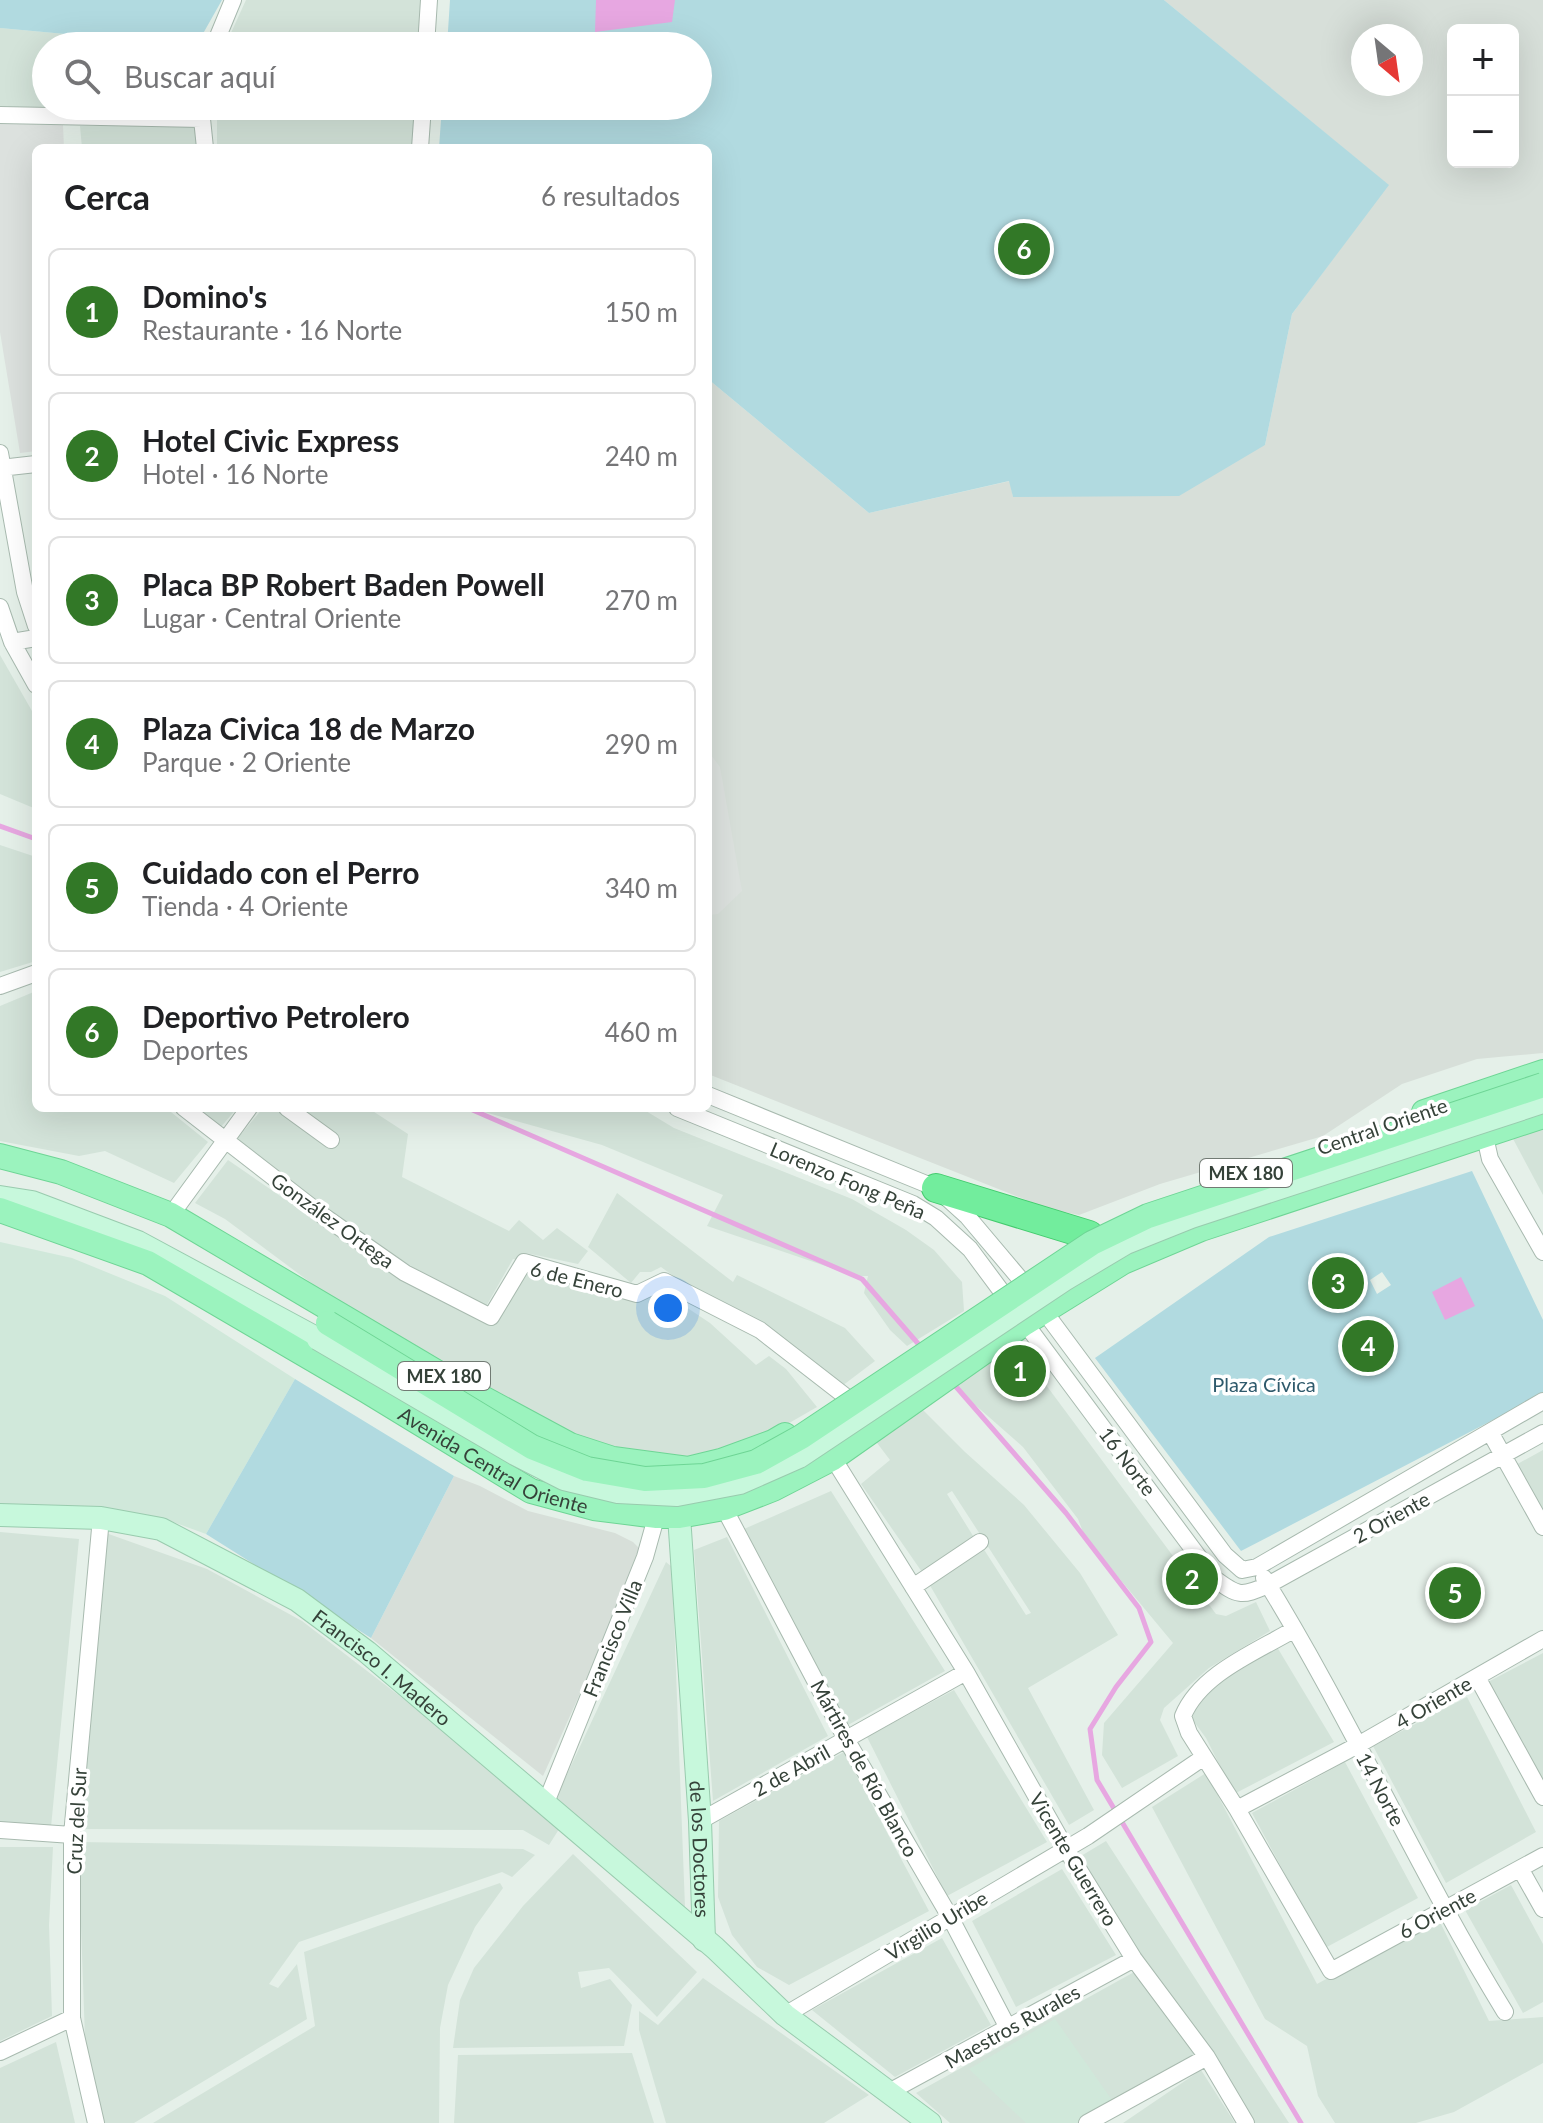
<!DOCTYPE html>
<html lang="es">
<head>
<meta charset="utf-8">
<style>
  :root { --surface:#fff; --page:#f6f6f6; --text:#202124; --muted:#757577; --line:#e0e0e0; --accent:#327827 }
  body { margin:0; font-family:Lato,sans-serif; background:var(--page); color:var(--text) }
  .controls { position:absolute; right:24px; top:24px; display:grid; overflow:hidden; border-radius:12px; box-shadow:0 8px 32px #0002 }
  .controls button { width:72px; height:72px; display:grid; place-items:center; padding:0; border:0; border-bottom:2px solid var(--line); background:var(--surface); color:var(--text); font:40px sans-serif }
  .compass { position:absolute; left:1351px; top:24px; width:72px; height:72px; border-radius:50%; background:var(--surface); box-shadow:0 8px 32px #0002; rotate:151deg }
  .you { position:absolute; left:668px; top:1308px; width:28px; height:28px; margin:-20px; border:6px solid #fff; border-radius:50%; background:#1a73e8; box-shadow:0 0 0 12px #1a73e833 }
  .badge { display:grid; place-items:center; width:52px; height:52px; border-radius:50%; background:var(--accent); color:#fff; font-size:26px; font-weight:700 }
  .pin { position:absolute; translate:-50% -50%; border:4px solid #fff; box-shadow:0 2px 8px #0006 }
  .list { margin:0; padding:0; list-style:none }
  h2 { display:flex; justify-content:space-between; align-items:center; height:104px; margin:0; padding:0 32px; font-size:34px }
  h2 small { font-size:26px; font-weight:400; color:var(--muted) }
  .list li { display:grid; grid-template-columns:52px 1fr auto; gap:24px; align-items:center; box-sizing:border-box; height:128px; margin:0 16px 16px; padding:0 16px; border:2px solid var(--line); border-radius:12px }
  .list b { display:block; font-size:30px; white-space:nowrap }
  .list p { margin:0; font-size:26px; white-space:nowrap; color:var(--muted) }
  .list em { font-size:26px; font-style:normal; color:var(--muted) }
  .icon { flex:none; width:44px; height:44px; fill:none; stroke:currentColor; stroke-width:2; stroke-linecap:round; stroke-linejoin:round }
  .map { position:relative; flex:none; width:1543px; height:2123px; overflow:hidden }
  .search { position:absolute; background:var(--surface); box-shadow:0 8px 32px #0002; left:32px; top:32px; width:680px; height:88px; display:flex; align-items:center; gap:20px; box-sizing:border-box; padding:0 28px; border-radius:44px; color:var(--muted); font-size:30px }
  .panel { position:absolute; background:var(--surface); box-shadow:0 8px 32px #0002; left:32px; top:144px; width:680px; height:968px; border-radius:12px }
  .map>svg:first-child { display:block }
</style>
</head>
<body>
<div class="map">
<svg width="1543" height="2123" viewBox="0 0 1543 2123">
  <rect width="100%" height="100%" fill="#e5f0e9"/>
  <path fill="#d3e3d9" d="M246 0H422L419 46H225Z
    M0 28 196 46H46V106H195V113L0 107Z
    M217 106H415L412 148H217Z
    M80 126H196L197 148H82Z
    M0 655 36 718V809L0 794Z
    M0 845 36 857V961L0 972Z
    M36 991V1108H166L208 1142 174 1183 105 1151 79 1156 0 1141V1006Z
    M193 1108H237L220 1128Z
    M263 1108H277L330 1148 337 1135 296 1108H368L408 1134 402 1177 509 1231 519 1220 543 1240 557 1228 588 1251 578 1264 526 1253 522 1260 513 1259 484 1310 342 1224 237 1139Z
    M470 1108H641L674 1128 852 1199 906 1230 934 1250 962 1282 964 1311 907 1346 890 1330 864 1293 868 1276H855L707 1226 723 1195 602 1145Z
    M1543 1124V1195L1511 1135Z
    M228 1160 401 1279 487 1322 524 1268 608 1289 656 1287 710 1323 756 1365 769 1356 786 1369 817 1407 784 1426 727 1452 683 1457 604 1451 544 1422 460 1370 330 1297 225 1219 195 1203Z
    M617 1193 733 1282 737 1275 845 1328 875 1361 842 1386 722 1311 661 1267 651 1272H640L631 1283 588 1247Z
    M1009 1351 1020 1354 1029 1362 1216 1614 1226 1616 1256 1602 1270 1631 1209 1668 1164 1708 1160 1720 1178 1756 1122 1788 1102 1755 1104 1723 1173 1643 1085 1537 1078 1519 1023 1447 949 1382 990 1354Z
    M921 1408 965 1452 1024 1505 1080 1573 1118 1635 1028 1688 1094 1810 1069 1825 928 1582 983 1548 1026 1615 1031 1613 952 1491 947 1494 975 1539 922 1572 861 1484 890 1460 874 1439Z
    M1543 1450V1522L1512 1467Z
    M831 1491 945 1671 848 1725 744 1529Z
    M0 1532 79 1539 51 1827 0 1826Z
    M103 1532 207 1569 302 1621 414 1707 561 1826 549 1845 523 1830 75 1829Z
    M727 1537 828 1736 713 1801 694 1550Z
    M666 1562 672 1567 685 1907 556 1798Z
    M1277 1647 1334 1742 1234 1794 1206 1738 1192 1719 1201 1695Z
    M1543 1653V1787L1486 1683Z
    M954 1690 1047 1842 947 1896 867 1737Z
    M1467 1697 1536 1832 1446 1883 1373 1746Z
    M844 1752 929 1911 789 1985 757 1967 732 1935 718 1897 719 1821Z
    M1345 1762 1418 1898 1325 1948 1252 1813Z
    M1206 1773 1317 1984 1438 1918 1489 2021 1543 2017V2063L1454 2112 1416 2123H1335L1318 2096 1307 2046 1265 2019 1152 1807Z
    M1106 1841 1289 2123H1252L1076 1859Z
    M78 1842 523 1849 535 1855 512 1877 502 1872 299 1942 269 1984 278 1988 297 1964 307 2019 134 2123H104L85 2038Z
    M0 1847H53L49 1925 52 2016 0 2041Z
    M573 1854 697 1972 657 2017 609 1968 578 1972 581 1988 610 1979 632 2005 624 2046 453 2048 460 2000 474 1968 523 1906Z
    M1062 1869 1116 1955 1016 2007 972 1921Z
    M500 1883 503 1888 475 1927 448 1985 440 2028 439 2123H153L315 2026 304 1952Z
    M1511 1885 1543 1944V2002L1523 2013 1465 1910Z
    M942 1938 991 2025 895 2077 812 2010Z
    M1136 1971 1202 2055 1085 2123H950L916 2093Z
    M703 1978 869 2095 824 2123H666L639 2030V2011L658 2025Z
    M56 2042 75 2123H0V2068Z
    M632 2053 654 2123H454L458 2055Z
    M1201 2070 1235 2123H1123Z"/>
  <path fill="#d7dfd9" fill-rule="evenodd" d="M1164 0H1543V1053L1477 1059 1402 1084 1323 1136 1160 1184 1079 1215 1049 1209 708 1074V379L869 513 1010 481 1013 497 1265 445 1292 314 1388 185ZM1453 30H1513V162H1453ZM1363 36H1411V84H1363Z
    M454 1476 480 1486 528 1511 615 1533 633 1542 640 1549V1560L543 1776 371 1638Z"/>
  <path fill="#d0e8da" d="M0 1242 72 1258 165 1296 295 1379 206 1534 162 1518 0 1505Z
    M1055 2019 1114 2103 1077 2123H1026L969 2069Z"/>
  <path fill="#b1dae0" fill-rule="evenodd" d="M0 0H222L196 46 0 28Z
    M450 0H1164L1389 185 1292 314 1265 445 1179 496 1013 497 1009 481 869 513 708 379V148H439L442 106H698V46H447Z
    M1472 1171 1543 1320V1394L1241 1551 1095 1358 1269 1237ZM1382 1272 1391 1285 1377 1294 1370 1280Z
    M295 1379 454 1476 371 1638 206 1534Z"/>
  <path fill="#dce1de" d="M0 122 63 125 64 148H36V451L20 453 0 332Z
    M708 751 720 767 742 891 718 914 708 915Z"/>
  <path fill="#e7a7e1" d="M596 0H675L672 22 595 32Z
    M1461 1277 1475 1306 1445 1320 1432 1292Z"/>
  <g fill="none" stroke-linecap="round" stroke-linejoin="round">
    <path stroke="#e7a7e1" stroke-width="5" d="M0 826 36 839
      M468 1108 862 1279 921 1347
      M951 1381 1066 1513 1139 1608 1151 1642 1116 1687 1090 1729 1097 1780 1301 2123"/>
    <g stroke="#a8baaf" stroke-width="18">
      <path id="street" d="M214 46 233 0
        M426 46 429 0
        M204 106 202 119 205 148
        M0 115 202 119
        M420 148 423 106
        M0 453 25 592 36 626
        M0 468 36 464
        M0 607 12 642 36 685
        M12 642 36 638
        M0 986 36 973
        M708 1095 936 1188 967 1216 1021 1280 1225 1555 1242 1570 1257 1567 1543 1401
        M184 1108 322 1215 405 1273 491 1317 524 1262 637 1294 664 1281 760 1330 845 1396
        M287 1108 331 1140
        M677 1108 913 1204 936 1218 970 1249 1215 1579C1238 1596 1241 1597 1268 1585L1543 1433
        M1483 1128 1490 1159 1543 1252
        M171 1215 249 1108
        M1490 1432 1543 1527
        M833 1458 966 1672 1066 1849 1134 1959 1207 2057 1246 2123
        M724 1508 846 1739 950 1917 1008 2028
        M1264 1578C1351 1719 1418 1871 1505 2012
        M913 1587 980 1542
        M1293 1630C1256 1652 1200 1674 1183 1716L1189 1733 1237 1809 1331 1971 1543 1856
        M1477 1677 1543 1797
        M545 1805 645 1557 659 1507
        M1237 1809 1358 1745 1543 1639
        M700 1821 966 1672
        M0 1830 72 1835
        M1521 1870 1543 1909
        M785 2015 1088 1836 1204 1757
        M0 2052 72 2018
        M889 2092 1134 1959
        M96 2123 72 2018V1835L101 1518
        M1087 2123 1207 2057"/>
    </g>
    <g stroke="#99cbae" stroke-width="24">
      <g id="secondary">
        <path d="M0 1197 32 1202 138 1242 318 1339"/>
        <path id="s1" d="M682 1498 679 1516 700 1821 704 1940"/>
        <path id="s2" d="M0 1515 101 1518 161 1529 297 1600 367 1652 715 1948 785 2015 930 2123"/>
      </g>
    </g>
    <g stroke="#6ed595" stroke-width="26">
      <g id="primary">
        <path d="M1424 1112 1543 1072"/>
        <path d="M0 1156 61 1172 171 1215 455 1383 570 1445 613 1459 688 1469 721 1461 773 1442 785 1435"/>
        <path id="s3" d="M0 1210 148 1263 367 1391 531 1491 594 1508 657 1516H679L724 1508 773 1489 833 1458 1025 1323 1123 1262 1201 1229 1543 1116"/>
      </g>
    </g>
    <g stroke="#44cb6e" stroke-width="30">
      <path id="highway" d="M936 1188 1089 1235"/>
    </g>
    <use href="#street" stroke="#fff" stroke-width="16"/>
    <use href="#secondary" stroke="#c7f8dc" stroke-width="22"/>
    <use href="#primary" stroke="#9bf3be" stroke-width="24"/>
    <use href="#highway" stroke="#72ed9d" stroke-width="28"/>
    <g stroke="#99cbae" stroke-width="24" stroke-linecap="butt">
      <path id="secondary-bridge" d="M318 1339 515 1454 564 1479 618 1492 677 1495 740 1483 799 1457 1064 1280 1126 1243 1191 1217 1543 1102"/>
    </g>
    <g stroke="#6ed595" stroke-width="26" stroke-linecap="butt">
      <path id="primary-bridge" d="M328 1323 532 1447 587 1469 645 1479 704 1476 756 1462 801 1437 1092 1243 1148 1216 1543 1085"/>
    </g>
    <use href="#secondary-bridge" stroke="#c7f8dc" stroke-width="22"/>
    <use href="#primary-bridge" stroke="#9bf3be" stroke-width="24"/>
  </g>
  <g text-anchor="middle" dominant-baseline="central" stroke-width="7" stroke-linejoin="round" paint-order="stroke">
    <g fill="#fff" stroke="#727b74" stroke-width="2">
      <rect x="1200" y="1159" width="92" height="28" rx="6"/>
      <rect x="398" y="1362" width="92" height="28" rx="6"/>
    </g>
    <g font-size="18" font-weight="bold" fill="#354239">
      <text x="1246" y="1173">MEX 180</text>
      <text x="444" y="1376">MEX 180</text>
    </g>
    <g font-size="20" fill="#354239" stroke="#fff">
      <text transform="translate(1382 1126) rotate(-19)">Central Oriente</text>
      <text transform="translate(848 1180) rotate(23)">Lorenzo Fong Peña</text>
      <text transform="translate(333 1220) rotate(36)">González Ortega</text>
      <text transform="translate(577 1279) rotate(14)">6 de Enero</text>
      <text stroke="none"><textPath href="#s3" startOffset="556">Avenida Central Oriente</textPath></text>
      <text transform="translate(1128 1461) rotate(53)">16 Norte</text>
      <text transform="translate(1391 1517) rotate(-29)">2 Oriente</text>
      <text transform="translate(612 1638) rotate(-68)">Francisco Villa</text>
      <text stroke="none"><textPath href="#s2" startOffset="424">Francisco I. Madero</textPath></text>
      <text transform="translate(1433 1702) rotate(-30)">4 Oriente</text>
      <text transform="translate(865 1768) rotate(61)">Mártires de Río Blanco</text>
      <text transform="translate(791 1770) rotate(-29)">2 de Abril</text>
      <text transform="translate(1381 1789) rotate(62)">14 Norte</text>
      <text transform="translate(76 1821) rotate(-87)">Cruz del Sur</text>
      <text stroke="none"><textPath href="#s1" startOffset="352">de los Doctores</textPath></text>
      <text transform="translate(1074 1859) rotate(59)">Vicente Guerrero</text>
      <text transform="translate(1437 1913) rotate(-28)">6 Oriente</text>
      <text transform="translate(936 1925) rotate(-31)">Virgilio Uribe</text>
      <text transform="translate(1012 2026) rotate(-29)">Maestros Rurales</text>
    </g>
    <g font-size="20" fill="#2f5a6c" stroke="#fff">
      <text x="1264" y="1384">Plaza Cívica</text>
    </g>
  </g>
</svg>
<div class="controls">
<button>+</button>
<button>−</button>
</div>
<svg class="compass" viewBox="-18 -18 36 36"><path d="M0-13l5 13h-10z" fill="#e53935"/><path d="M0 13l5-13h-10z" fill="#757577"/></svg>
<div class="you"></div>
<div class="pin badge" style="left:1020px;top:1371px">1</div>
<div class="pin badge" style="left:1192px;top:1579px">2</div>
<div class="pin badge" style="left:1338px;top:1283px">3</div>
<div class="pin badge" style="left:1368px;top:1346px">4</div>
<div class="pin badge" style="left:1455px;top:1593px">5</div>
<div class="pin badge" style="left:1024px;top:249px">6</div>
<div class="search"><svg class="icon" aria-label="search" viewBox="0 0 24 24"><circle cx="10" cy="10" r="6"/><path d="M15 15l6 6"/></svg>Buscar aquí</div>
<section class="panel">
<h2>Cerca<small>6 resultados</small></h2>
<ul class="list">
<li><span class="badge">1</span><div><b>Domino's</b><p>Restaurante · 16 Norte</p></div><em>150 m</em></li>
<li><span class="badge">2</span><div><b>Hotel Civic Express</b><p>Hotel · 16 Norte</p></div><em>240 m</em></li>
<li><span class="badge">3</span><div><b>Placa BP Robert Baden Powell</b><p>Lugar · Central Oriente</p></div><em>270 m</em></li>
<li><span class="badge">4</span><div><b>Plaza Civica 18 de Marzo</b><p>Parque · 2 Oriente</p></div><em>290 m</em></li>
<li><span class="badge">5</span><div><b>Cuidado con el Perro</b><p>Tienda · 4 Oriente</p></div><em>340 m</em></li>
<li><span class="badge">6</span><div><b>Deportivo Petrolero</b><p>Deportes</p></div><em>460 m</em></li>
</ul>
</section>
</div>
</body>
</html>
